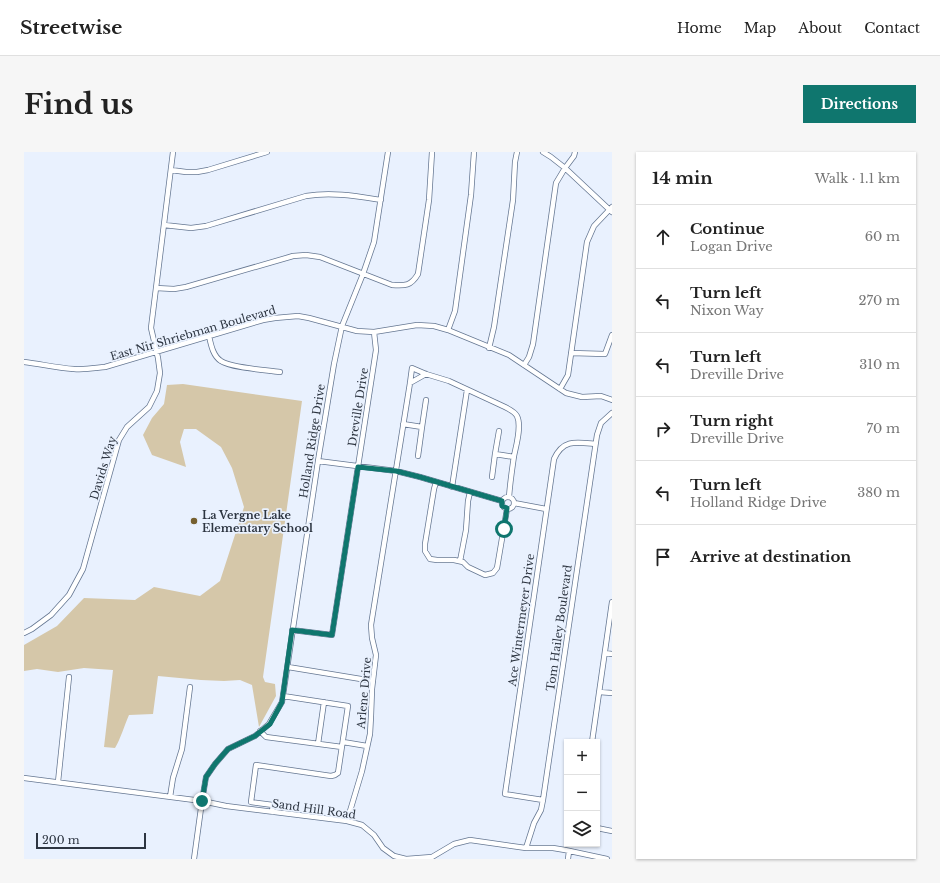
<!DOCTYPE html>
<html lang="en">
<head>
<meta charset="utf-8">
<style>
  :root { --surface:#fff; --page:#f6f6f6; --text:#222; --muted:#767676; --line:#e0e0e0; --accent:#0f766e }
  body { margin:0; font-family:"Libre Baskerville",serif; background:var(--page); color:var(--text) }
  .controls { position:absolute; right:12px; bottom:12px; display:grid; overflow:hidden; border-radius:0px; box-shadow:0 1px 3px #0004 }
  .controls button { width:36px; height:36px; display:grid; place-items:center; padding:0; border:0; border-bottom:1px solid var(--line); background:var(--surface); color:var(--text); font:20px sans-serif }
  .scale { position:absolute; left:12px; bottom:10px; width:110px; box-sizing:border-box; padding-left:4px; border:2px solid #2d3541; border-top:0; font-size:11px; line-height:14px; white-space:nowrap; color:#2d3541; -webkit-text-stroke:3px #e9f1fe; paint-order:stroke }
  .stop { position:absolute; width:12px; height:12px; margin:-9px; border:3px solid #0f766e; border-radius:50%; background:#fff }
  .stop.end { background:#0f766e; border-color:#fff; box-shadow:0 1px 4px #0008 }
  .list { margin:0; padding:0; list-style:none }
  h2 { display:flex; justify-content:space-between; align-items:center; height:52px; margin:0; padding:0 16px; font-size:17px }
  h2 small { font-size:13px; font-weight:400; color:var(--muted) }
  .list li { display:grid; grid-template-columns:26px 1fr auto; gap:12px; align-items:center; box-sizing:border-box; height:64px; padding:0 16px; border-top:1px solid var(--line) }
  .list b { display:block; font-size:15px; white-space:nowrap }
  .list p { margin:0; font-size:13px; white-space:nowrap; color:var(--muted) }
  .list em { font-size:13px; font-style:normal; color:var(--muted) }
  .icon { flex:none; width:22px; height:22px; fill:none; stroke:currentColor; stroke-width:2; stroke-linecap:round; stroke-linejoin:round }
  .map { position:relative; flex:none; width:588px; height:707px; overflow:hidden; border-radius:0px }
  header { display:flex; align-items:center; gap:24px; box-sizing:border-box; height:56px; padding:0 20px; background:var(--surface); border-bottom:1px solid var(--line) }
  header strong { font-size:19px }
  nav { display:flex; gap:22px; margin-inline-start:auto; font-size:14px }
  .intro { display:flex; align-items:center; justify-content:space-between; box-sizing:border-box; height:96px; padding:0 24px }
  h1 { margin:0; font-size:28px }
  .button { padding:10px 18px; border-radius:0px; background:var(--accent); color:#fff; font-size:14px; font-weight:700 }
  main { display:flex; gap:24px; padding:0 24px }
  aside { flex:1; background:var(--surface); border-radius:0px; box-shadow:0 1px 3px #0004 }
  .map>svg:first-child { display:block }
</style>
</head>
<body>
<header>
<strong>Streetwise</strong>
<nav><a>Home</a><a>Map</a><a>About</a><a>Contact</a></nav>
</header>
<div class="intro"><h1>Find us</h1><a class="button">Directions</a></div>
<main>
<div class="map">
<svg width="588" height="707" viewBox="0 0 588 707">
  <rect width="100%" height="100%" fill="#e9f1fe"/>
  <path fill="#d5c7a9" d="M159 232 278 249 239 525 241 530 251 532 252 544 235 575 228 533 216 528 200 529 177 528 134 524 129 562 105 563C100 574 97 586 91 596L80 595 89 518 60 516 34 520 13 517 0 519V493L33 474 60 446 111 448 130 435 176 444 196 429 220 355 208 316 197 295 172 277H160L156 290 162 315 128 303 119 283 128 266 140 252 143 233Z"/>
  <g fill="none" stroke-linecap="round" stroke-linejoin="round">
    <g stroke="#657792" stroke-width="6">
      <path id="minor" d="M519 0 527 5 541 16 588 60
        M147 18 162 20H173L184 18 243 0
        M140 73 167 76 182 74 282 44C308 40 331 44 357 48
        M132 136 150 137 162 135 269 104 282 103 296 105 368 133C381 134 387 134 394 122L405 48 408 0
        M424 178 431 159 447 43 450 0
        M185 184C187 193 189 204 197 209 207 216 243 218 256 220
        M465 196 470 175 489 48 491 10 493 0
        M547 201 581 202 588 183
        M0 210C17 212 33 216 50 217 61 218 71 216 81 215L239 168 251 166 274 164 285 166 333 179 350 180 393 173 410 174 424 178 485 203 542 241 558 245 577 244 588 248
        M500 213 505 205 509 192 532 31 541 16 550 4 551 0
        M386 231 402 222
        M536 237 544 223 563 90 570 74 588 55
        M379 272 398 275 402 248
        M471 302 475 279
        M394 304 398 275
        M294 309 372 319 396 325 478 349
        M468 325 471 302 490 305
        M412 330 410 337 401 392V399L406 407 413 408H430L439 410 444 415 461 423 469 421 473 416 483 357
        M428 335 443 238
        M478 351a6 6 0 1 1 12 0a6 6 0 1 1-12 0Z
        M490 351 522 357
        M436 409 442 378 444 349 446 340
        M268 478 308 483 352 198 350 180
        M0 481 8 477 27 463 45 443 59 417 95 288 103 275 125 255 133 239 136 221 134 206 127 176 149 0
        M581 501 588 502
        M264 515 349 529
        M575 540 588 541
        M236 579 242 585 318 595
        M319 590 343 594
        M568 590 588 450
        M294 592 300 550
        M0 626 178 649 202 654 323 669 338 673 350 683 359 696 370 704 382 707 408 705 430 692 446 688 502 696H529L541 698 583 707
        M34 630 45 525
        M146 645 149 626 158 597 166 535
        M519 648 481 642 530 307C539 287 552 290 571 292
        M248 660 249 653 227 650 232 613 307 624 311 623 314 621 324 554 259 544
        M323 669 338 619 346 582 347 564 348 537 352 503 348 486 347 473 386 231 388 216 402 222 425 229 481 255C485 257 491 260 493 264 498 274 492 294 490 304 488 318 486 331 485 345
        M573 676 588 679
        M502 696 510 671 517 658 519 648 573 283 577 271 588 261
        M170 707 178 649 182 625 191 612 204 597 231 584 245 572 258 550 294 309 310 212 318 174 339 122 350 90 364 0
        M544 707 545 699"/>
    </g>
    <use href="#minor" stroke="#fff" stroke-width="4.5"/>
  </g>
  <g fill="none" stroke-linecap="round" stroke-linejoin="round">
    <path stroke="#0f766e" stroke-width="5" d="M178 649 182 625 191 612 204 597 231 584 246 572 258 550 268 478 308 483 334 315 372 319 396 325 478 349V354L483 356 480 377"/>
  </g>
  <circle fill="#766030" stroke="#e9f1fe" stroke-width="1.5" cx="170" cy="369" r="4"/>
  <g text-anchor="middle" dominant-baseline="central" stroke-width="3.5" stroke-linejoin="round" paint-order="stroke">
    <g font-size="11" fill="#2d3541" stroke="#e9f1fe">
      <text transform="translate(169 181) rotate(-16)">East Nir Shriebman Boulevard</text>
      <text transform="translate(334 255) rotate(-81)">Dreville Drive</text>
      <text transform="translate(288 289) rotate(-81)">Holland Ridge Drive</text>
      <text transform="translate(79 316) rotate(-73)">Davids Way</text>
      <text transform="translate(497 468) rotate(-82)">Ace Wintermeyer Drive</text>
      <text transform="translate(535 476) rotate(-82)">Tom Hailey Boulevard</text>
      <text transform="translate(340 541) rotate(-85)">Arlene Drive</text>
      <text transform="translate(290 657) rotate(8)">Sand Hill Road</text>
    </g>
    <g font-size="11" font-weight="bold" fill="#2d3541" stroke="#e9f1fe" text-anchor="start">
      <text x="178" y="363">La Vergne Lake<tspan x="178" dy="13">Elementary School</tspan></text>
    </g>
  </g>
</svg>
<div class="controls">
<button>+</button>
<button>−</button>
<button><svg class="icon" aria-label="layers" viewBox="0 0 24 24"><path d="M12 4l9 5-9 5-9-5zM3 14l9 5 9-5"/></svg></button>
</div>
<div class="scale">200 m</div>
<div class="stop" style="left:480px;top:377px"></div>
<div class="stop end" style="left:178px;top:649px"></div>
</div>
<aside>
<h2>14 min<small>Walk · 1.1 km</small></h2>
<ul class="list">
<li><svg class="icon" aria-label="ahead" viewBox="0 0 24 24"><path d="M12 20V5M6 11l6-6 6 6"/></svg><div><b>Continue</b><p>Logan Drive</p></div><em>60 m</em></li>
<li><svg class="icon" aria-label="left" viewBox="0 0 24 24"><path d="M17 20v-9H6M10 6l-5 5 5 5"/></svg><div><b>Turn left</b><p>Nixon Way</p></div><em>270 m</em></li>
<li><svg class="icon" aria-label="left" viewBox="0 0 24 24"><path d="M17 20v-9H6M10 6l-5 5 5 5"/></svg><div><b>Turn left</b><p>Dreville Drive</p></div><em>310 m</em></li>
<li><svg class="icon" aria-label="right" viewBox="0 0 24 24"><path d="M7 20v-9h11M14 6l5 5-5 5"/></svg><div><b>Turn right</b><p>Dreville Drive</p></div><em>70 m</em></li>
<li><svg class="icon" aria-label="left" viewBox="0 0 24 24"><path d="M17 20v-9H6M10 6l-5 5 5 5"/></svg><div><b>Turn left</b><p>Holland Ridge Drive</p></div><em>380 m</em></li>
<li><svg class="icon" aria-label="arrive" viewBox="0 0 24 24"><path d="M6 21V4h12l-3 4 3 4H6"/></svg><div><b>Arrive at destination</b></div></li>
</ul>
</aside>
</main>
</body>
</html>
